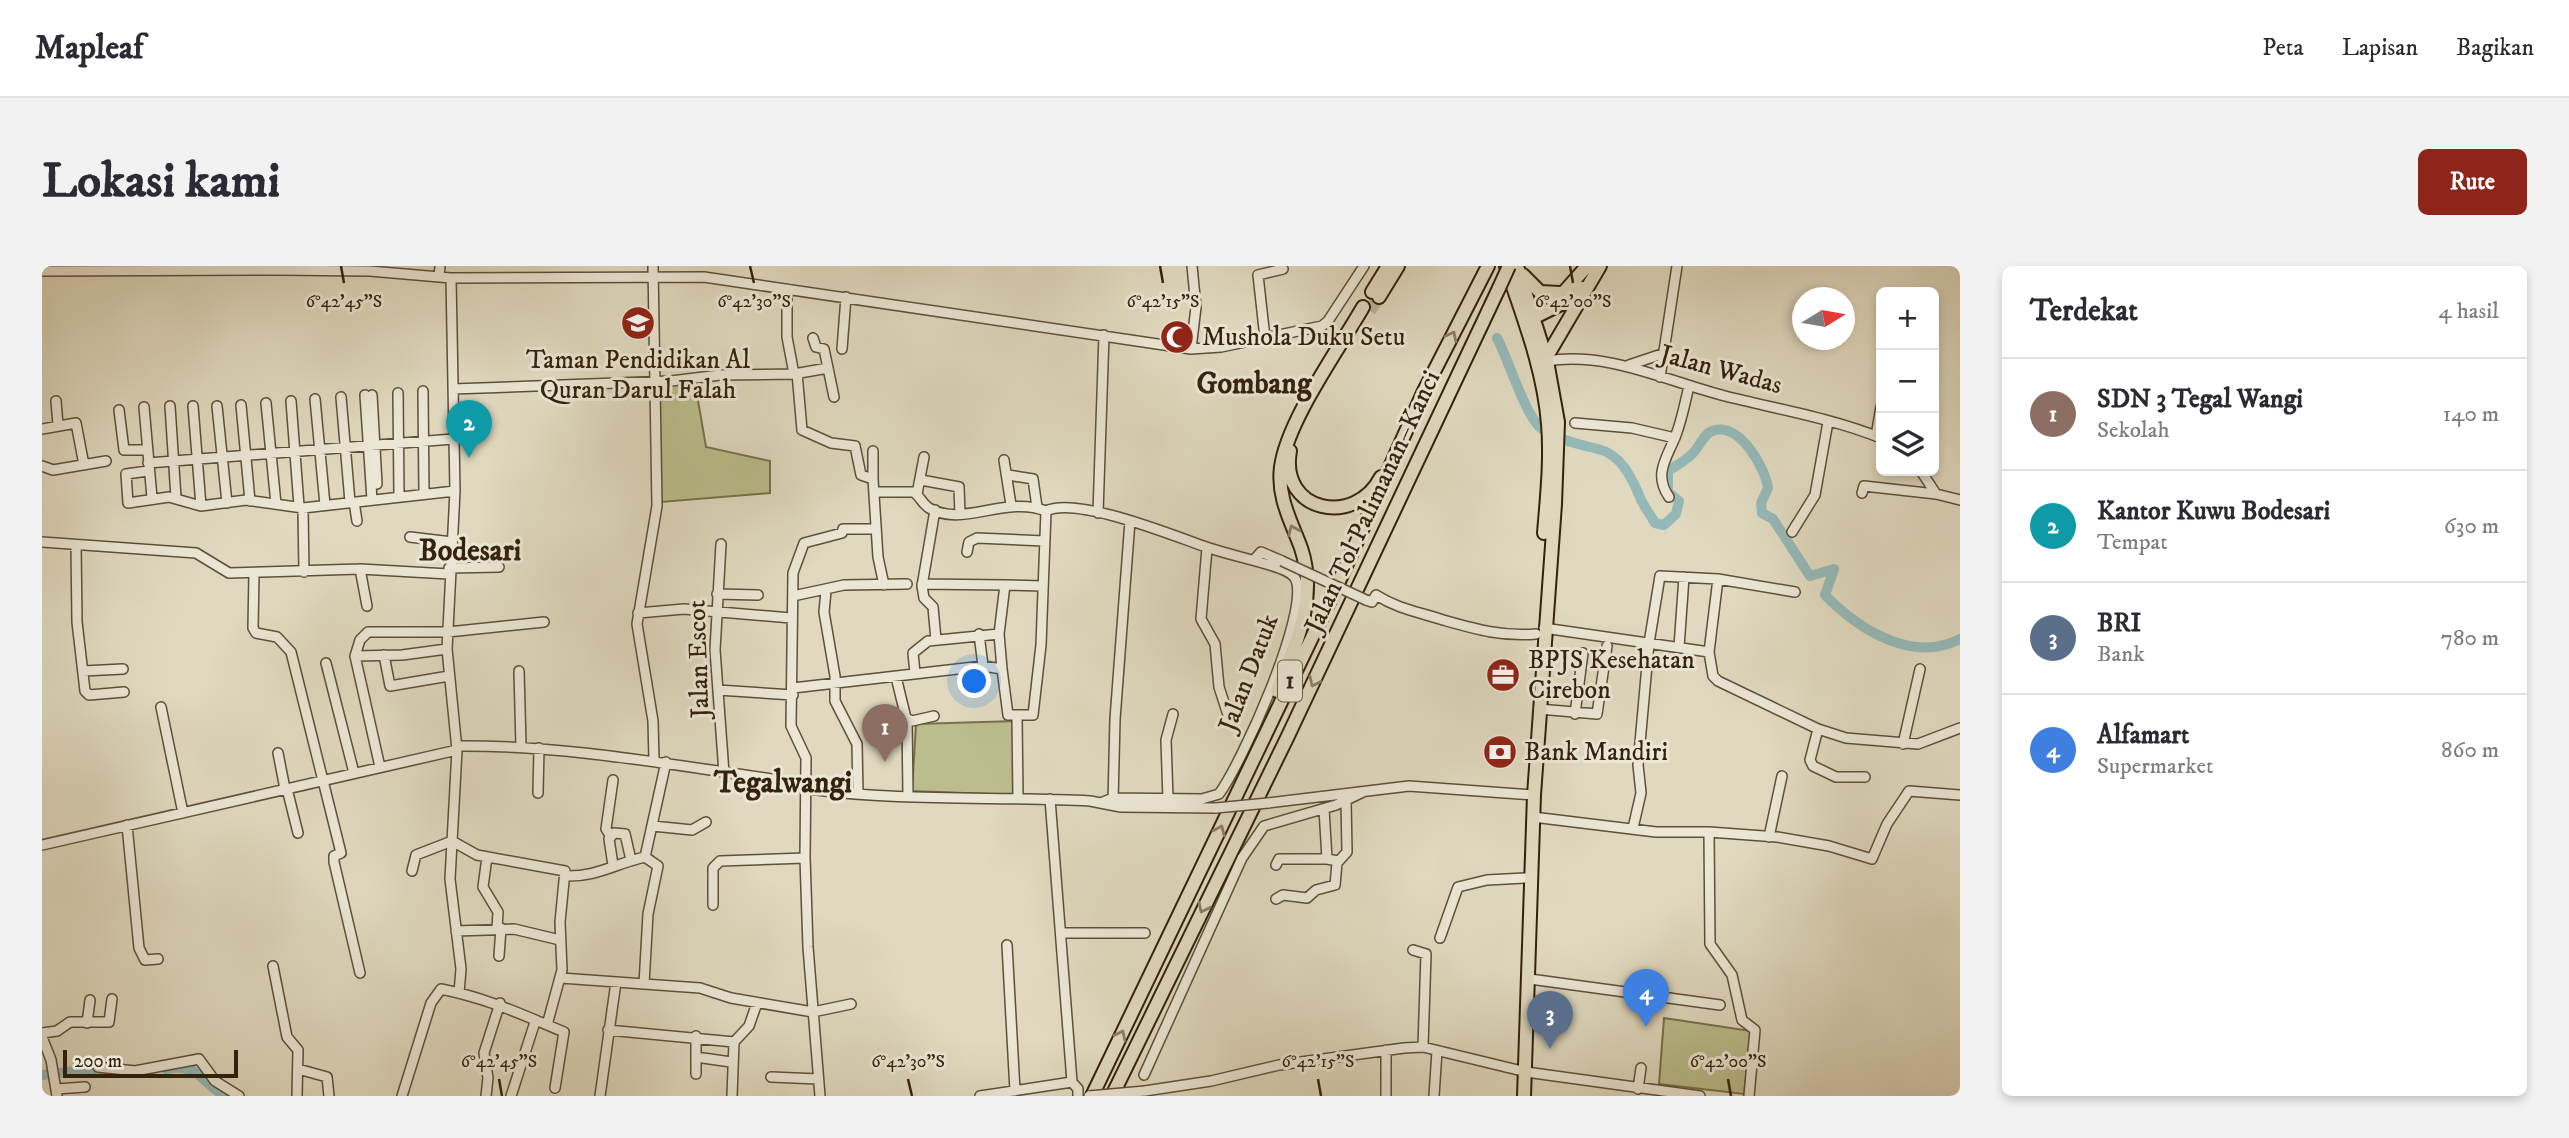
<!DOCTYPE html>
<html lang="id">
<head>
<meta charset="utf-8">
<style>
  :root { --surface:#fff; --page:#f2f2f3; --text:#2b2b33; --muted:#7c7c81; --line:#e1e1e2; --accent:#8f2418 }
  body { margin:0; font-family:"IM FELL DW Pica",serif; background:var(--page); color:var(--text) }
  .controls { position:absolute; right:21px; top:21px; display:grid; overflow:hidden; border-radius:10px; box-shadow:0 4px 10px #0003 }
  .controls button { width:63px; height:63px; display:grid; place-items:center; padding:0; border:0; border-bottom:2px solid var(--line); background:var(--surface); color:var(--text); font:35px sans-serif }
  .compass { position:absolute; left:1750px; top:21px; width:63px; height:63px; border-radius:50%; background:var(--surface); box-shadow:0 4px 10px #0003; rotate:79deg }
  .scale { position:absolute; left:21px; bottom:18px; width:175px; box-sizing:border-box; padding-left:7px; border:4px solid #33220c; border-top:0; font-size:19px; line-height:24px; white-space:nowrap; color:#33220c; -webkit-text-stroke:5px #ebe6d5; paint-order:stroke }
  .you { position:absolute; left:933px; top:416px; width:24px; height:24px; margin:-18px; border:5px solid #fff; border-radius:50%; background:#1a73e8; box-shadow:0 0 0 10px #1a73e833 }
  .badge { display:grid; place-items:center; width:46px; height:46px; border-radius:50%; background:var(--accent); color:#fff; font-size:23px; font-weight:700 }
  .pin { position:absolute; translate:-50% -58px; filter:drop-shadow(0 2px 4px #0008) }
  .pin::after { content:''; position:absolute; top:37px; width:24px; height:21px; background:inherit; clip-path:polygon(0 0,100% 0,50% 100%) }
  .list { margin:0; padding:0; list-style:none }
  h2 { display:flex; justify-content:space-between; align-items:center; height:91px; margin:0; padding:0 28px; font-size:30px }
  h2 small { font-size:23px; font-weight:400; color:var(--muted) }
  .list li { display:grid; grid-template-columns:46px 1fr auto; gap:21px; align-items:center; box-sizing:border-box; height:112px; padding:0 28px; border-top:2px solid var(--line) }
  .list b { display:block; font-size:26px; white-space:nowrap }
  .list p { margin:0; font-size:23px; white-space:nowrap; color:var(--muted) }
  .list em { font-size:23px; font-style:normal; color:var(--muted) }
  .icon { flex:none; width:38px; height:38px; fill:none; stroke:currentColor; stroke-width:2; stroke-linecap:round; stroke-linejoin:round }
  .map { position:relative; flex:none; width:1918px; height:830px; overflow:hidden; border-radius:10px }
  header { display:flex; align-items:center; gap:42px; box-sizing:border-box; height:98px; padding:0 35px; background:var(--surface); border-bottom:2px solid var(--line) }
  header strong { font-size:33px }
  nav { display:flex; gap:38px; margin-inline-start:auto; font-size:24px }
  .intro { display:flex; align-items:center; justify-content:space-between; box-sizing:border-box; height:168px; padding:0 42px }
  h1 { margin:0; font-size:49px }
  .button { padding:18px 32px; border-radius:10px; background:var(--accent); color:#fff; font-size:24px; font-weight:700 }
  main { display:flex; gap:42px; padding:0 42px }
  aside { flex:1; background:var(--surface); border-radius:10px; box-shadow:0 4px 10px #0003 }
  .map>svg:first-child { display:block }
</style>
</head>
<body>
<header>
<strong>Mapleaf</strong>
<nav><a>Peta</a><a>Lapisan</a><a>Bagikan</a></nav>
</header>
<div class="intro"><h1>Lokasi kami</h1><a class="button">Rute</a></div>
<main>
<div class="map">
<svg width="1918" height="830" viewBox="0 0 1918 830">
  <rect width="100%" height="100%" fill="#e0d9bf"/>
  <filter id="stains"><feTurbulence type="fractalNoise" baseFrequency=".00286" numOctaves="4"/><feColorMatrix values="0 0 0 0 .2 0 0 0 0 .09 0 0 0 0 .02 0 0 0 .5 -.17"/></filter>
  <radialGradient id="worn" r=".72"><stop offset=".6" stop-color="#630" stop-opacity="0"/><stop offset="1" stop-color="#630" stop-opacity=".3"/></radialGradient>
  <path fill="#bbbd8c" stroke="#77704c" stroke-width="2" d="M616 117H653L664 181 728 195V227L619 236Z
    M974 455V529L870 525 874 458Z
    M1622 752 1709 765 1702 828 1617 818Z"/>
  <g fill="none" stroke-linecap="round" stroke-linejoin="round">
    <path stroke="#95b9b8" stroke-width="10" d="M1455 72C1466 92 1484 152 1500 163 1514 173 1539 179 1556 183 1578 188 1589 210 1597 229 1600 238 1608 248 1613 257L1622 259 1634 248 1637 235 1626 226V205C1636 198 1644 195 1652 186 1658 179 1662 168 1670 165 1697 155 1723 201 1726 222L1719 237 1720 247 1731 253 1768 310 1792 303 1783 329C1816 363 1871 398 1918 373
      M124 803C159 796 158 818 184 830
      M0 809 42 804 67 806"/>
    <path stroke="#bdb49b" stroke-width="12" stroke-dasharray="12 6" stroke-linecap="butt" d="M1328 45 1337 31"/>
    <g stroke="#5e5039" stroke-width="12">
      <path id="minor" d="M611 0 615 240 595 358 611 455 612 494
        M0 5 237 4 328 5 409 12 662 11 1149 83 1179 81 1280 60 1286 55 1322 0
        M397 11 398 0
        M409 12 413 225 405 383 415 484 408 613 419 703 417 727
        M745 23V71L752 108
        M1223 72 1216 9 1241 3
        M800 83 804 31
        M1149 83 1154 41 1150 0
        M1505 95C1566 85 1624 115 1683 130 1735 143 1789 152 1839 172
        M1587 99 1620 88
        M786 102 792 131
        M755 107 760 164 789 177 813 180 819 209 831 213 836 291 842 319
        M1618 111 1635 0
        M411 123 629 115 678 109 752 108 786 102 782 83 774 81 771 72
        M381 125 382 228
        M356 127 357 230
        M323 129 330 234
        M330 129 335 218
        M299 131 308 236
        M273 133 283 239
        M14 135 16 159
        M249 135 257 240
        M224 137 234 238
        M199 139 208 235
        M128 140 134 232
        M151 140 159 240
        M175 140 185 237
        M102 141 110 232
        M77 144 82 184H105
        M1533 157 1590 162 1633 172
        M0 163 34 157 42 199
        M1834 170 1839 141
        M831 185V213
        M962 194 969 239
        M106 197 411 173
        M0 200 11 204 64 195
        M106 205 84 208 86 237 127 231 159 240 204 234 261 242 413 225
        M1879 205 1894 228 1918 234
        M966 209 991 213 995 241
        M879 214 917 221 918 248
        M833 226H872C878 231 881 238 887 242 920 262 963 229 1004 245
        M1820 227 1822 220 1894 228
        M875 228 882 191
        M1627 231C1611 208 1625 192 1634 169 1640 153 1643 137 1647 120
        M312 236 315 255
        M261 242 262 306
        M893 244 880 320 882 332 891 341 894 374
        M1004 245C1035 230 1132 270 1164 281 1188 289 1213 294 1237 302 1244 305 1251 307 1254 314 1267 348 1200 497 1177 528L1160 533 1071 532 1061 536
        M1056 247 1062 69
        M1750 266 1773 229 1786 156
        M368 271 410 276
        M0 276 154 287 187 307 318 303 407 308
        M679 278 673 384 682 507
        M34 280 35 356 43 425 47 429 82 426
        M1165 282 1159 353 1173 378 1177 421 1187 452
        M925 286 927 276 935 272 1002 275
        M1212 294 1219 286 1240 295
        M407 302 457 301
        M318 303 325 340
        M212 307 211 362 214 367 235 371 249 386 299 587 292 590V596L318 707
        M880 318 963 319
        M784 325 782 346 793 410V435L815 478 816 527
        M675 328 716 329
        M751 330 802 319 865 318
        M1324 334 1330 336 1334 329C1356 343 1377 346 1401 354 1433 363 1460 371 1494 368
        M596 347 642 343 749 352
        M1502 362 1667 386 1671 410 1676 415 1776 463 1804 472 1876 478 1918 462
        M937 368 941 400
        M957 368 960 403
        M1637 381 1642 311
        M1667 386 1676 313
        M342 389 348 420 407 410
        M313 390 360 389 405 383
        M284 397 312 507
        M41 405 81 403
        M477 405 479 480
        M873 407 871 387 886 375 957 368 963 319 1000 320
        M854 411 864 452 870 455 892 450
        M751 422 941 400 960 403 966 449H991L999 379 1004 245
        M676 424 751 429
        M119 441 141 547
        M1497 443 1555 448 1565 380
        M1533 448 1541 387
        M975 451 976 532
        M865 453 866 529
        M1776 463 1768 494 1771 500 1794 511H1823
        M1861 478 1878 403
        M415 480C524 479 629 499 737 514 747 515 757 521 767 523 860 536 955 530 1048 535L1079 541 1174 542
        M236 487 243 523
        M338 501 313 390 318 374 326 366H406L502 356
        M245 523 256 567
        M496 527 497 482
        M1008 533 1030 816 1036 823V830
        M1126 533 1124 474 1131 448
        M1071 535 1073 453 1088 255
        M1226 537 1367 520 1492 529
        M1282 543 1285 593 1296 595
        M1491 551 1614 566H1667L1735 571 1787 580 1830 593 1845 558 1867 525 1918 529
        M85 559 97 682 103 694 116 693
        M611 560 650 564 664 556
        M1591 562 1599 527 1596 499 1607 377 1618 310 1676 313 1753 326
        M1667 566 1668 678 1690 709 1700 754 1713 764 1707 830
        M568 569 564 563 571 514
        M1727 571 1740 510
        M410 575 435 589 523 605 518 656 520 704 505 759
        M0 579 415 484
        M445 591 441 621 456 646 455 662
        M603 591 624 496
        M571 599 567 573 572 567 583 568 589 594
        M1234 599 1237 593H1285
        M370 605 374 589 410 575
        M523 610C555 611 572 598 603 591L616 600 606 648 602 718
        M1234 633 1241 629 1265 632 1274 624 1293 619 1295 597 1305 586 1304 535
        M671 639V602L678 595 763 592
        M414 665 472 663 518 674
        M1020 667H1103
        M1398 672 1416 621 1445 614 1483 612
        M965 679 973 825
        M1371 684 1384 688 1381 781
        M457 690 459 662
        M231 700 245 771 256 784 255 830
        M519 712 658 722 689 732 771 746 809 738
        M1488 713 1678 739
        M45 757 48 734
        M566 764 692 776
        M0 767 15 765 28 756H67L70 733
        M654 770V808
        M0 771 9 794 15 830
        M1344 784V830
        M654 791 689 796
        M56 801 93 805 157 793 173 815 197 830
        M256 803 285 811 287 830
        M1484 806 1658 830
        M1102 809 1200 592 1222 560 1294 539 1321 526
        M729 811 776 813
        M14 823 43 821
        M1596 823 1599 802
        M1103 825 1169 815 1237 799 1362 782 1381 781 1476 804
        M360 830 389 737 399 723C448 733 478 748 522 766L513 822
        M444 830 446 812 442 787 458 737
        M469 830 493 756
        M558 830 574 716
        M690 830 692 776 707 760 715 737
        M778 830 766 681 763 592 764 492 749 460 751 307 762 277 800 267 801 263H834
        M938 830 1030 816
        M1392 830 1395 785"/>
    </g>
    <g stroke="#33220c" stroke-width="16">
      <path id="highway" d="M1464 0C1481 51 1502 104 1506 158 1509 193 1505 231 1502 267
        M1475 0 1505 95 1516 156 1513 238 1492 529 1482 830
        M1481 9 1498 26 1518 27
        M1330 26 1346 0
        M1337 31 1356 0
        M1510 34 1523 25 1545 0
        M1487 54 1523 36 1540 22
        M1504 92 1558 0
        M1248 185C1237 246 1313 262 1339 211
        M1235 425C1254 378 1276 333 1259 282 1249 255 1235 231 1239 201 1245 155 1297 83 1321 41
        M1050 830 1299 311 1381 127 1446 0
        M1070 830 1245 472 1457 22"/>
    </g>
    <use href="#minor" stroke="#ebe6d5" stroke-width="9"/>
    <use href="#highway" stroke="#e0d9bf" stroke-width="12"/>
    <g stroke="#5e5039" stroke-width="12" stroke-linecap="butt">
      <path id="minor-bridge" d="M1240 295 1324 334
        M1174 542 1226 537
        M1047 830 1103 825"/>
    </g>
    <g stroke="#33220c" stroke-width="16" stroke-linecap="butt">
      <path id="highway-bridge" d="M1457 22 1467 0"/>
    </g>
    <use href="#minor-bridge" stroke="#ebe6d5" stroke-width="9"/>
    <use href="#highway-bridge" stroke="#e0d9bf" stroke-width="12"/>
  </g>
  <defs><path id="oneway-chevron" d="M-2-3.5L2.5 0L-2 3.5" fill="none" stroke-width="1.6" stroke-linecap="round" stroke-linejoin="round" transform="scale(1.75)"/></defs>
  <g stroke="#8a7e66">
    <use href="#oneway-chevron" transform="translate(1410 70) rotate(-63)"/>
    <use href="#oneway-chevron" transform="translate(1251 264) rotate(-113)"/>
    <use href="#oneway-chevron" transform="translate(1272 416) rotate(115)"/>
    <use href="#oneway-chevron" transform="translate(1178 564) rotate(-66)"/>
    <use href="#oneway-chevron" transform="translate(1161 642) rotate(116)"/>
    <use href="#oneway-chevron" transform="translate(1079 769) rotate(-64)"/>
  </g>
  <path fill="none" stroke="#33220c" stroke-width="2.5" d="M299 0 302 17M708 0 712 17M1118 0 1121 17M1528 0 1531 17M457 813 460 830M866 813 870 830M1276 813 1279 830M1686 813 1689 830"/>
  <defs>
    <g id="school-disc" transform="scale(1.75)"><circle r="9.5" fill="#8f2418" stroke="#ebe6d5"/><path d="M0-5L7-2L0 1L-7-2ZM-4 1L0 2.5L4 1V4Q0 6-4 4Z" fill="#fff"/></g>
    <g id="mosque-disc" transform="scale(1.75)"><circle r="9.5" fill="#8f2418" stroke="#ebe6d5"/><path d="M3.5-4.9A6 6 0 1 0 3.5 4.9A5 5 0 1 1 3.5-4.9Z" fill="#fff"/></g>
    <g id="office-disc" transform="scale(1.75)"><circle r="9.5" fill="#8f2418" stroke="#ebe6d5"/><path d="M-6-3h4V-5.5h4V-3h4V5H-6ZM-1-4.5V-3h2v-1.5ZM-6 0V1H6V0Z" fill="#fff"/></g>
    <g id="bank-disc" transform="scale(1.75)"><circle r="9.5" fill="#8f2418" stroke="#ebe6d5"/><path d="M-6-4H6V4H-6ZM0-2.3a2.3 2.3 0 1 0 0 4.6a2.3 2.3 0 1 0 0-4.6Z" fill="#fff"/></g>
  </defs>
  <g fill-rule="evenodd">
    <use href="#school-disc" x="596" y="57"/>
    <use href="#mosque-disc" x="1135" y="71"/>
    <use href="#office-disc" x="1461" y="409"/>
    <use href="#bank-disc" x="1458" y="486"/>
  </g>
  <g text-anchor="middle" dominant-baseline="central" stroke-width="6" stroke-linejoin="round" paint-order="stroke">
    <rect fill="#ebe6d5" stroke="#6a5d48" stroke-width="2" x="1236" y="394.5" width="24" height="41" rx="5"/>
    <g font-size="24" font-weight="bold" fill="#33220c">
      <text x="1248" y="415">1</text>
    </g>
    <g font-size="26" fill="#33220c" stroke="#ebe6d5" text-anchor="start">
      <text x="1160" y="71">Mushola Duku Setu</text>
      <text x="596" y="94" text-anchor="middle">Taman Pendidikan Al<tspan x="596" dy="30">Quran Darul Falah</tspan></text>
      <text x="1486" y="394">BPJS Kesehatan<tspan x="1486" dy="30">Cirebon</tspan></text>
      <text x="1482" y="486">Bank Mandiri</text>
    </g>
    <g font-size="26" fill="#33220c" stroke="#ebe6d5">
      <text transform="translate(1679 104) rotate(15)">Jalan Wadas</text>
      <text transform="translate(1331 236) rotate(-65)">Jalan Tol Palimanan–Kanci</text>
      <text transform="translate(657 393) rotate(-92)">Jalan Escot</text>
      <text transform="translate(1207 407) rotate(-69)">Jalan Datuk</text>
    </g>
    <g font-size="30" font-weight="bold" fill="#33220c" stroke="#ebe6d5">
      <text x="1212" y="118">Gombang</text>
      <text x="428" y="285">Bodesari</text>
      <text x="741" y="517">Tegalwangi</text>
    </g>
  </g>
  <g font-size="18" text-anchor="middle" fill="#33220c" stroke="#ebe6d5" stroke-width="6" stroke-linejoin="round" paint-order="stroke">
    <text x="302" y="41">6°42'45"S</text>
    <text x="712" y="41">6°42'30"S</text>
    <text x="1121" y="41">6°42'15"S</text>
    <text x="1531" y="41">6°42'00"S</text>
    <text x="457" y="801">6°42'45"S</text>
    <text x="866" y="801">6°42'30"S</text>
    <text x="1276" y="801">6°42'15"S</text>
    <text x="1686" y="801">6°42'00"S</text>
  </g>
  <rect width="100%" height="100%" filter="url(#stains)"/>
  <rect width="100%" height="100%" fill="url(#worn)"/>
</svg>
<div class="controls">
<button>+</button>
<button>−</button>
<button><svg class="icon" aria-label="layers" viewBox="0 0 24 24"><path d="M12 4l9 5-9 5-9-5zM3 14l9 5 9-5"/></svg></button>
</div>
<svg class="compass" viewBox="-18 -18 36 36"><path d="M0-13l5 13h-10z" fill="#e53935"/><path d="M0 13l5-13h-10z" fill="#7c7c81"/></svg>
<div class="scale">200 m</div>
<div class="you"></div>
<div class="pin badge" style="left:843px;top:496px;background:#8d6e63">1</div>
<div class="pin badge" style="left:427px;top:192px;background:#0f9aa8">2</div>
<div class="pin badge" style="left:1508px;top:783px;background:#5c6f8a">3</div>
<div class="pin badge" style="left:1604px;top:761px;background:#3f7fe0">4</div>
</div>
<aside>
<h2>Terdekat<small>4 hasil</small></h2>
<ul class="list">
<li><span class="badge" style="background:#8d6e63">1</span><div><b>SDN 3 Tegal Wangi</b><p>Sekolah</p></div><em>140 m</em></li>
<li><span class="badge" style="background:#0f9aa8">2</span><div><b>Kantor Kuwu Bodesari</b><p>Tempat</p></div><em>630 m</em></li>
<li><span class="badge" style="background:#5c6f8a">3</span><div><b>BRI</b><p>Bank</p></div><em>780 m</em></li>
<li><span class="badge" style="background:#3f7fe0">4</span><div><b>Alfamart</b><p>Supermarket</p></div><em>860 m</em></li>
</ul>
</aside>
</main>
</body>
</html>
